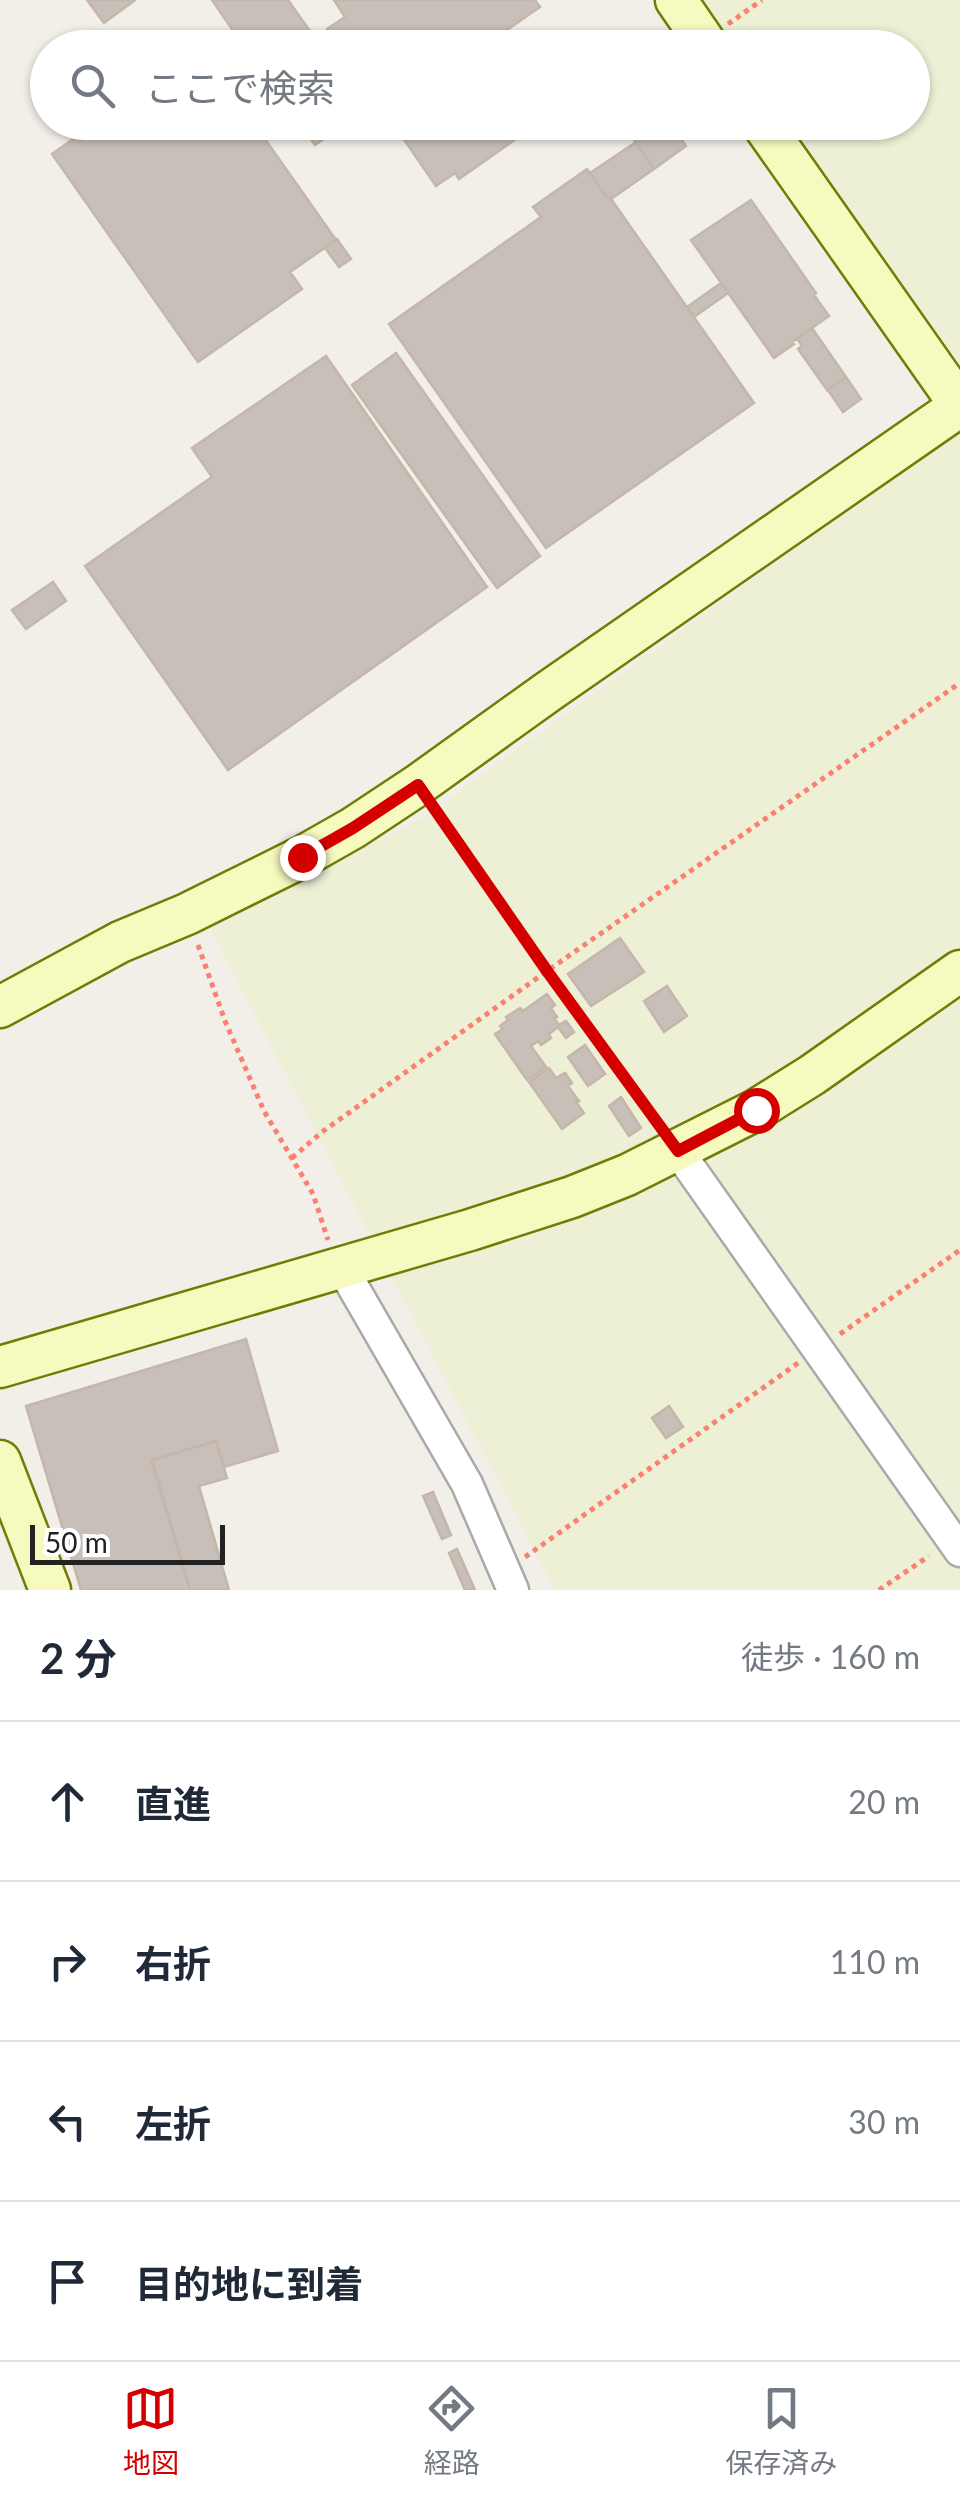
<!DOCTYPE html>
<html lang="ja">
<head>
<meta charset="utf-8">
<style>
  :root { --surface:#fff; --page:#f2f2f3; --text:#1f2937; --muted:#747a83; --line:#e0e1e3; --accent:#d40000 }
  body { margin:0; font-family:Lato,"Noto Sans JP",sans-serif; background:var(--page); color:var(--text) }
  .scale { position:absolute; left:30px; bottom:25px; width:195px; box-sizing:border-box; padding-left:10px; border:5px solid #222; border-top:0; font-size:28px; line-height:35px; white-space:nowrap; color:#222; -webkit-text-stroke:8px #fff; paint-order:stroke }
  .stop { position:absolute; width:30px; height:30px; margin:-22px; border:8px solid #d40000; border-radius:50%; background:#fff }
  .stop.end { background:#d40000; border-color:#fff; box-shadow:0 2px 10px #0008 }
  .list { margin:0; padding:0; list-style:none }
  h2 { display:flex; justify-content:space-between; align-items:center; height:130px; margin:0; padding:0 40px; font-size:42px }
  h2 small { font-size:32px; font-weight:400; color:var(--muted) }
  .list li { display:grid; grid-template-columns:65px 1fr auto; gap:30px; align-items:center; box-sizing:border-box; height:160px; padding:0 40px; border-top:2px solid var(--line) }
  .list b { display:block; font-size:38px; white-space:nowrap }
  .list em { font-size:32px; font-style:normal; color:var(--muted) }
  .icon { flex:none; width:55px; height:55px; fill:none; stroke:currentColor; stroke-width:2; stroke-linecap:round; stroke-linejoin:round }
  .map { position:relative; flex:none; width:960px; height:1590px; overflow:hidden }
  .search { position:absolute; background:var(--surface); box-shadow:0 2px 8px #0004; left:30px; right:30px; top:30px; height:110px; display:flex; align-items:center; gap:25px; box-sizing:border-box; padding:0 35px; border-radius:55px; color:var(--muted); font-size:38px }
  .sheet { height:770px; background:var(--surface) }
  nav { display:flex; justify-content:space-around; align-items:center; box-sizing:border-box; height:140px; border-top:2px solid var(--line); background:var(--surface); font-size:28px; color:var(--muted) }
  nav a { display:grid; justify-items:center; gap:5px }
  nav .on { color:var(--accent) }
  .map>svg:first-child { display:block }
</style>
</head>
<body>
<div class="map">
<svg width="960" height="1590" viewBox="0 0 960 1590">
  <rect width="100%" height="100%" fill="#f2efe9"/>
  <path fill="#eef0d5" d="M698 0H960V376L784 123 912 122V48L731 47Z
    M960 429V1590H555L210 929 423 817Z"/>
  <path fill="#c7bfb8" stroke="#c4b6ab" stroke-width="2.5" d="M87 0H135L104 23Z
    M212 0H288L322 48H245Z
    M334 0H535L540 7 501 34 510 48H340L327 29 345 17Z
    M97 122H253L336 240 290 272 302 289 198 362 52 154Z
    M298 122H347L315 145Z
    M392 122H540L459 179 455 173 436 186Z
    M659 122H669L686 146 654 169 634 140Z
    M636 142 654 169 611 199 609 196 754 403 546 548 389 324 541 217 533 207 587 169 607 198 590 173Z
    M751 200 816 293 814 295 829 316 792 342 794 344 774 358 691 240Z
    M337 239 351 259 339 267 325 248Z
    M721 283 728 293 694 317 687 307Z
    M812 328 846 377 827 390 798 349 802 346 797 338Z
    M396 353 540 556 497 588 352 385Z
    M326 356 487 587 228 770 85 566 212 477 192 448Z
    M846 377 861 399 843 412 828 390Z
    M53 582 66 601 26 629 12 610Z
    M620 938 644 972 591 1006 568 974Z
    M667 986 687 1016 664 1032 644 1001Z
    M547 994 555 1005 551 1008 557 1017 554 1018 559 1025 566 1021 574 1032 566 1038 558 1027 549 1034 551 1038 541 1045 538 1041 531 1046 546 1067 527 1080 495 1034 503 1029 500 1026 508 1020 506 1017 520 1008 523 1011Z
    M585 1045 605 1074 588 1086 568 1057Z
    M549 1068 556 1078 565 1073 572 1083 568 1086 579 1101 576 1102 584 1113 562 1129 529 1082Z
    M621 1097 641 1128 629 1136 609 1106Z
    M246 1339 278 1451 224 1467 216 1441 151 1460 190 1590H81L26 1406Z
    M669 1406 683 1427 666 1438 652 1418Z
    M216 1441 227 1478 199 1486 229 1590H190L152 1460Z
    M433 1492 451 1535 442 1539 423 1496Z
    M457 1549 475 1590H465L449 1553Z"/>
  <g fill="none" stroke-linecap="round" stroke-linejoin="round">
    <g stroke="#a9a9a9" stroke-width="35">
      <path id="street" d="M678 1151 960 1551
        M341 1266 467 1484 513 1590"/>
    </g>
    <g stroke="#707d05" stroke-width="45">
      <path id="secondary" d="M676 0 709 48
        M761 122 960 405
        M0 1007 120 942 187 914 302 857 353 828 418 785 549 691 960 406
        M0 1367 470 1230 572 1197 627 1175 756 1110 812 1075 960 971
        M0 1461 50 1590"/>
    </g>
    <path stroke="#fa8072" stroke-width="5" stroke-dasharray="5 5" stroke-linecap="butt" d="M728 24 762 0
      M436 811 547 971 659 1124
      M198 945 225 1021 264 1111 313 1194 328 1240
      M292 1158 322 1132 547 971 960 683
      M840 1334 960 1250
      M525 1557 798 1363
      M879 1590 929 1556"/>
    <use href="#street" stroke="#fff" stroke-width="30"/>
    <use href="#secondary" stroke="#f7fabf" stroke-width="40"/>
  </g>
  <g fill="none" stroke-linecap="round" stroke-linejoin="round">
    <path stroke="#d40000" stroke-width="12" d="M302 857 353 828 418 785 547 971 678 1151 756 1110"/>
  </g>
</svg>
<div class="scale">50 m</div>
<div class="stop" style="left:756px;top:1110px"></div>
<div class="stop end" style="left:302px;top:857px"></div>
<div class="search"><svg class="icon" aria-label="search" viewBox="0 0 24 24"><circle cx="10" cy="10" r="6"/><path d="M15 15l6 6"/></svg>ここで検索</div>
</div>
<section class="sheet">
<h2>2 分<small>徒歩 · 160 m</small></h2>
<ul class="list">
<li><svg class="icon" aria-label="ahead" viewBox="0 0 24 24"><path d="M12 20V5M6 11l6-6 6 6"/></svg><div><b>直進</b></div><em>20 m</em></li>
<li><svg class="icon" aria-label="right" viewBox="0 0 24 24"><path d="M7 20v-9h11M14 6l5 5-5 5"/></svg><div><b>右折</b></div><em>110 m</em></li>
<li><svg class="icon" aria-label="left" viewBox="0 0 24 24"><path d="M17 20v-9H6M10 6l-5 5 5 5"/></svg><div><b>左折</b></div><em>30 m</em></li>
<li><svg class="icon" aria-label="arrive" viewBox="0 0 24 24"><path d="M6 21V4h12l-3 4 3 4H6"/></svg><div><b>目的地に到着</b></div></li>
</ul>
</section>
<nav>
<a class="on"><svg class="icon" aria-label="map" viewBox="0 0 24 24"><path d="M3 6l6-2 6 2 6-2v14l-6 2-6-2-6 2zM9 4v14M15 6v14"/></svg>地図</a>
<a><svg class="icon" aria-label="directions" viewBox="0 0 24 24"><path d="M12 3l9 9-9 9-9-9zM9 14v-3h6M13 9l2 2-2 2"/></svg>経路</a>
<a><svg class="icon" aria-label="saved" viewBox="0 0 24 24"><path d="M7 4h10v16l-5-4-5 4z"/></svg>保存済み</a>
</nav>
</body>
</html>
